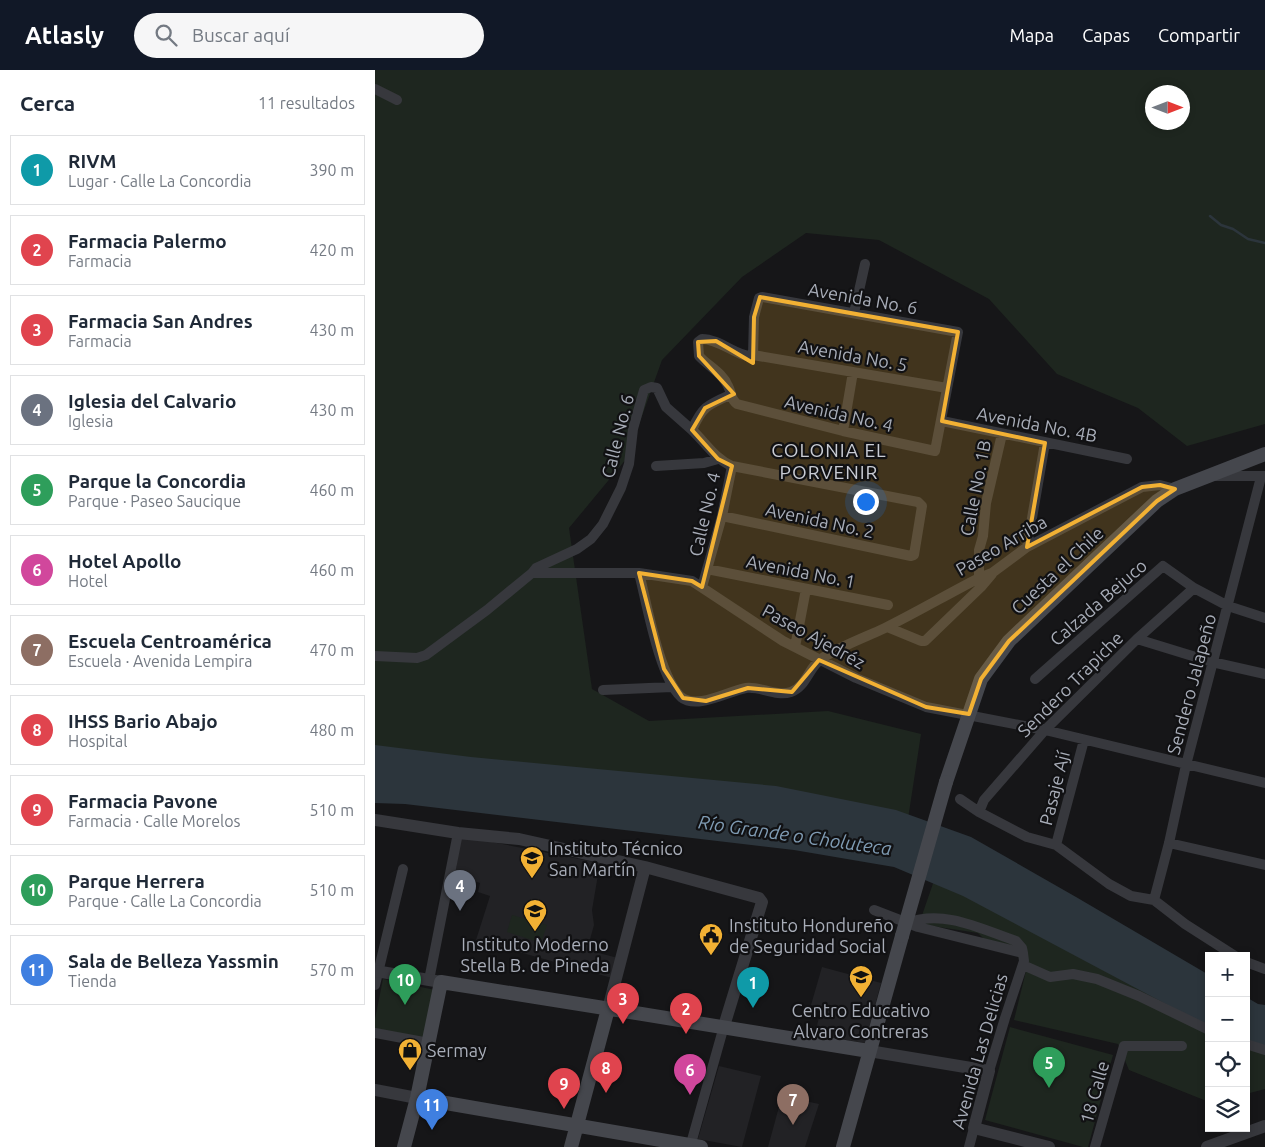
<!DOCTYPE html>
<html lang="es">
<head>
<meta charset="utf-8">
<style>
  :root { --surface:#fff; --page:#f6f6f7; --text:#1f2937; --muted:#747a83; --line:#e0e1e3; --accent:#111827 }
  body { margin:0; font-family:Ubuntu,sans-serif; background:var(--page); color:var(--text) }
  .controls { position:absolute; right:15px; bottom:15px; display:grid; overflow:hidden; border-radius:0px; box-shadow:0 2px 8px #0003 }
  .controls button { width:45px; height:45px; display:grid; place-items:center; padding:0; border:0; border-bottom:1px solid var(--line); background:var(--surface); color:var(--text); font:25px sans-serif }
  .compass { position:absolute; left:770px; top:15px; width:45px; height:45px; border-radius:50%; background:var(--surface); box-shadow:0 2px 8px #0003; rotate:90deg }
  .you { position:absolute; left:490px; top:431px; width:18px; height:18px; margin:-12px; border:4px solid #fff; border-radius:50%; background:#1a73e8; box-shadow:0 0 0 8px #1a73e833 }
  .badge { display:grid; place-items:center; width:32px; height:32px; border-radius:50%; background:var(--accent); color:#fff; font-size:16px; font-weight:700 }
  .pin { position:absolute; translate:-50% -41px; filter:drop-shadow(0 1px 2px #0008) }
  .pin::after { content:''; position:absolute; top:26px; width:18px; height:15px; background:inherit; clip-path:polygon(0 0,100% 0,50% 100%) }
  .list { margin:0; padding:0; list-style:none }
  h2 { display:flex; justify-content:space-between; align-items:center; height:65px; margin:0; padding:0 20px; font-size:21px }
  h2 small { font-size:16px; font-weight:400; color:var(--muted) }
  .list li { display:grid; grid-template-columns:32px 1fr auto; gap:15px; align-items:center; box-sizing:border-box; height:70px; margin:0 10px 10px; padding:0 10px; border:1px solid var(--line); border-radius:0px }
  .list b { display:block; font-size:19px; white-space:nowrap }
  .list p { margin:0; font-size:16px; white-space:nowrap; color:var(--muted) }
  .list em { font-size:16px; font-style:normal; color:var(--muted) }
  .icon { flex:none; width:28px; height:28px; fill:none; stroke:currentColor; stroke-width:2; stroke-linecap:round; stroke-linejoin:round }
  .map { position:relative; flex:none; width:890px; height:1077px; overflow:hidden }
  header { display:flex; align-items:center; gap:30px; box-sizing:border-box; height:70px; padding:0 25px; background:var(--accent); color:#fff }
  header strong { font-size:24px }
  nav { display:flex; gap:28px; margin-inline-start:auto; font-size:18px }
  .search { width:350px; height:45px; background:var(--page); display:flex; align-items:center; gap:12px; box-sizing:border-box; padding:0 18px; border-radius:28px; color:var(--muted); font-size:19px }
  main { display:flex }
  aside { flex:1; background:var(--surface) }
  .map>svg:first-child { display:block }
</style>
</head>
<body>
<header>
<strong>Atlasly</strong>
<div class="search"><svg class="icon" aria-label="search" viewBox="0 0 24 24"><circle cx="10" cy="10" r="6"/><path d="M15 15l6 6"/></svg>Buscar aquí</div>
<nav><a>Mapa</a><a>Capas</a><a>Compartir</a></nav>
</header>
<main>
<aside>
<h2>Cerca<small>11 resultados</small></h2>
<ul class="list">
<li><span class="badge" style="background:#0f9aa8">1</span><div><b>RIVM</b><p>Lugar · Calle La Concordia</p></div><em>390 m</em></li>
<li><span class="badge" style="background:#e0444e">2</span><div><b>Farmacia Palermo</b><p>Farmacia</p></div><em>420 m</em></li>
<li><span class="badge" style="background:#e0444e">3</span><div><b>Farmacia San Andres</b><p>Farmacia</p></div><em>430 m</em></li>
<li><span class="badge" style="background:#6b7280">4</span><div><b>Iglesia del Calvario</b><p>Iglesia</p></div><em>430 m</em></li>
<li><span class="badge" style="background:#2e9e5b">5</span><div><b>Parque la Concordia</b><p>Parque · Paseo Saucique</p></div><em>460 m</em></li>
<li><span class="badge" style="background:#d1479c">6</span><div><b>Hotel Apollo</b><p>Hotel</p></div><em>460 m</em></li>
<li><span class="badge" style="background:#8d6e63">7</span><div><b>Escuela Centroamérica</b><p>Escuela · Avenida Lempira</p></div><em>470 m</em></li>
<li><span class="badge" style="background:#e0444e">8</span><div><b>IHSS Bario Abajo</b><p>Hospital</p></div><em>480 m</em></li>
<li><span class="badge" style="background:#e0444e">9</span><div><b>Farmacia Pavone</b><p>Farmacia · Calle Morelos</p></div><em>510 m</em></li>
<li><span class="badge" style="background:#2e9e5b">10</span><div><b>Parque Herrera</b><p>Parque · Calle La Concordia</p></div><em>510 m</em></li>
<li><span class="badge" style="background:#3f7fe0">11</span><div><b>Sala de Belleza Yassmin</b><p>Tienda</p></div><em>570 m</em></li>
</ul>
</aside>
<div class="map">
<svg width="890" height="1077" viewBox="0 0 890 1077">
  <rect width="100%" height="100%" fill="#161618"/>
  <path fill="#222225" d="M86 766 225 793 217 840 219 855 212 880 243 888 237 908 101 870 115 826 103 822 105 813 80 805Z
    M447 897 506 913 490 973 440 965 446 938 436 935Z
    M344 996 386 1006 367 1077 323 1069Z
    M407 1026 444 1034 430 1077H393Z"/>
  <path fill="#1e261f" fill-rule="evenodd" d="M0 0H890V354L812 376 763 338 682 304 614 229 504 170 431 163 367 207 287 290 252 388 194 458 217 619 274 651 453 641 546 664 531 762 0 718ZM778 22H808V52H778Z
    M563 799 834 945V1032L754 1000 743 974 639 950 652 897 641 885 616 876 603 863 544 854Z
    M137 845 172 855 166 873 132 862Z
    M8 909 60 920 50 969 0 959V949Z
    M635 957 738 985 713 1077H708L610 1050Z
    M871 963 890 972V1019L871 1024Z"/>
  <path fill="#2c353c" d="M0 675 96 687 401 716 521 740 596 767 701 827 834 905V957L588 826 519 797 419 780 30 734 0 733Z
    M871 927 883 934 890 935V978L871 971Z"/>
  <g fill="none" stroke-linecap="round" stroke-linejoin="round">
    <path stroke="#2c353c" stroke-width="2.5" d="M835 146 846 155 858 159 873 169 890 173"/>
    <path stroke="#37383d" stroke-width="10" d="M0 19 22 30
      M387 227 583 262 560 381 468 361 362 334C355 329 357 323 353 316 348 303 333 296 324 286L323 272 327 269C346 269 366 290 378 285L379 247 384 228Z
      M479 243 490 194
      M378 285 572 318
      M567 351 752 389
      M468 361 478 302
      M281 396 329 393 343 389
      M841 406H890
      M347 446 536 486 539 485 547 436 543 432 357 396
      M652 477 670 373
      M332 499 513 535
      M157 503 161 498 202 479 216 469 228 454 246 418 254 394 258 359 269 320 276 317 282 318 291 337 317 360
      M264 503C272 534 284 606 306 627 322 640 353 621 371 618 385 616 401 627 416 622 431 617 434 597 446 589 463 577 491 567 510 558 542 542 573 524 604 508L617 503 652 477 767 417 785 415 800 419
      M604 508V480L608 466 611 433 627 364
      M327 517 347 446 357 396C340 389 330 372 317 360 327 337 332 335 355 325
      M512 557 546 571H550L606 517 617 504
      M762 569 837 592 890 604
      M420 577 431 519
      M0 586 42 588 51 585 112 540 157 503H264L317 511 408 571 481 608 551 637 670 660 890 713
      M660 609 788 496 819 518 853 536 890 548
      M228 620 297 617
      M585 729 604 742 652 767 681 775 734 814 756 826 779 830 810 854 860 886
      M604 742 609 730 670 660 762 569 819 518
      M794 773 890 795
      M681 775 709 670
      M779 830 794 773 811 695 886 407
      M499 840 543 857 648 883 649 891 630 948 614 1001
      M532 853C569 839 606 859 641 871L647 878 648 883
      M871 892 890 899
      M648 895 675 907 698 904 722 909 764 926 834 960
      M54 910 83 763
      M0 915 28 799
      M0 963 54 973
      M871 974 890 980
      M315 1077 349 956
      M594 1077 599 1058
      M720 1077 749 976H807"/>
    <path stroke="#37383d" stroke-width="12" d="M0 750 83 763 144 769 270 797 384 828 387 832 349 956
      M0 901 66 912
      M233 939 270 797
      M494 981 614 1001 599 1058 674 1077
      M0 1020 42 1028
      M832 1077 890 1056"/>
    <path stroke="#45474d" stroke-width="14" d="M571 712 606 609 634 571 782 431 800 419 890 384
      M42 1028 326 1077
      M29 1077 42 1028 66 912C209 935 351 957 494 981
      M196 1077 233 939
      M468 1077 527 866"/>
    <path stroke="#45474d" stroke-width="14" d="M527 866 571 712"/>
  </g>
  <path fill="#f2b134" fill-opacity="0.2" stroke="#f2b134" stroke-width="4" stroke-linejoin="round" d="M385 227 583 262 567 351 670 373 652 477 767 417 785 415 800 419 782 431 634 571 606 609 594 644 551 637 444 590 417 622 373 618 331 631 308 628 289 599 264 503 317 511 327 517 357 396 343 389 317 360 330 338 359 324 324 286 323 272 341 271 378 293 379 247Z"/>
  <defs>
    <g id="school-pin" transform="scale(1.25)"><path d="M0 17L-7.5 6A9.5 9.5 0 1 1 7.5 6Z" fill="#f2b134" stroke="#111113"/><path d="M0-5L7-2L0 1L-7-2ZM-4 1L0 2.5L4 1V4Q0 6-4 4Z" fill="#111"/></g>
    <g id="civic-pin" transform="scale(1.25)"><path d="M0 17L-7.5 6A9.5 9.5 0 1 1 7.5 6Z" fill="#f2b134" stroke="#111113"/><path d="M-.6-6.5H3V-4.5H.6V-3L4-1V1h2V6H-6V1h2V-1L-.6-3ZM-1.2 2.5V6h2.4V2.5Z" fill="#111"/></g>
    <g id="shop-pin" transform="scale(1.25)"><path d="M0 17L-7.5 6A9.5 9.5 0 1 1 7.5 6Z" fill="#f2b134" stroke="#111113"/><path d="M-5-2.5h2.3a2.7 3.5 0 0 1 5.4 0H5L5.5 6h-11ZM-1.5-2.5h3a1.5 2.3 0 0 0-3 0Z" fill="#111"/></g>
  </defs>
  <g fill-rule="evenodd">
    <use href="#school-pin" x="157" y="788"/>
    <use href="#school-pin" x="160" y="841"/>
    <use href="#civic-pin" x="336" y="865"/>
    <use href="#school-pin" x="486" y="907"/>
    <use href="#shop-pin" x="35" y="980"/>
  </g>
  <g text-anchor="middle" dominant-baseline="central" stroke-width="4.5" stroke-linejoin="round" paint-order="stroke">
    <g font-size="18" fill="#a8adb8" stroke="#111113">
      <text transform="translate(488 228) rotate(10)">Avenida No. 6</text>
      <text transform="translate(478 285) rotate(10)">Avenida No. 5</text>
      <text transform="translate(464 343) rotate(13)">Avenida No. 4</text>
      <text transform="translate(662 354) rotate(11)">Avenida No. 4B</text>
      <text transform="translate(242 366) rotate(-76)">Calle No. 6</text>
      <text transform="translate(600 418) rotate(-79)">Calle No. 1B</text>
      <text transform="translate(329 444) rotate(-77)">Calle No. 4</text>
      <text transform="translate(445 450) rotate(12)">Avenida No. 2</text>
      <text transform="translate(626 475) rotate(-30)">Paseo Arriba</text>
      <text transform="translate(682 500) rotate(-43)">Cuesta el Chile</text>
      <text transform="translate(426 501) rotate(11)">Avenida No. 1</text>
      <text transform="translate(723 532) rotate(-41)">Calzada Bejuco</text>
      <text transform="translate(439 566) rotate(29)">Paseo Ajedréz</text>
      <text transform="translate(695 614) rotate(-45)">Sendero Trapiche</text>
      <text transform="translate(816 614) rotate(-75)">Sendero Jalapeño</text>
      <text transform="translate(679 718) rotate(-76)">Pasaje Ají</text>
      <text transform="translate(604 981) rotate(-74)">Avenida Las Delicias</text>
      <text transform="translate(719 1022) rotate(-74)">18 Calle</text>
    </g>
    <g font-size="18" fill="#a8adb8" stroke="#111113" text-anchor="start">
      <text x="174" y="778">Instituto Técnico<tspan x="174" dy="21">San Martín</tspan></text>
      <text x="354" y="855">Instituto Hondureño<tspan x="354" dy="21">de Seguridad Social</tspan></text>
      <text x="160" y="874" text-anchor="middle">Instituto Moderno<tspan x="160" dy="21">Stella B. de Pineda</tspan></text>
      <text x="486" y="940" text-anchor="middle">Centro Educativo<tspan x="486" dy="21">Alvaro Contreras</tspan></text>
      <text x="52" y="980">Sermay</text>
    </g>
    <g font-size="19" letter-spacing="1" fill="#c9ccd4" stroke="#111113">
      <text x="454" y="380">COLONIA EL<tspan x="454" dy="22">PORVENIR</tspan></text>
    </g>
    <g font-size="19" font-style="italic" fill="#7f9bb3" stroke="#111113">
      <text transform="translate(420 765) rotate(8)">Río Grande o Choluteca</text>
    </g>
  </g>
</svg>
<div class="controls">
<button>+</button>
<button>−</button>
<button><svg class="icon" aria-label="locate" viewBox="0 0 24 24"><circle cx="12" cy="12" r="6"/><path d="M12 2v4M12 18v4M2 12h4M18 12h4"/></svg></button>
<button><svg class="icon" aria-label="layers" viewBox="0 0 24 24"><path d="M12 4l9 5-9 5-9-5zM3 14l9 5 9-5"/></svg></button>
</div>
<svg class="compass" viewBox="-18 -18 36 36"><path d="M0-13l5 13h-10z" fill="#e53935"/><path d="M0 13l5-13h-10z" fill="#747a83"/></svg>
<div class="you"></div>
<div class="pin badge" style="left:378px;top:938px;background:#0f9aa8">1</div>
<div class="pin badge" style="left:311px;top:964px;background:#e0444e">2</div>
<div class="pin badge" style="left:248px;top:954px;background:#e0444e">3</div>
<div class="pin badge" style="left:85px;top:841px;background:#6b7280">4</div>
<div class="pin badge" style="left:674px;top:1018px;background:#2e9e5b">5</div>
<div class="pin badge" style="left:315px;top:1025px;background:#d1479c">6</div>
<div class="pin badge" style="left:418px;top:1055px;background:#8d6e63">7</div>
<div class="pin badge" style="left:231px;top:1023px;background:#e0444e">8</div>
<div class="pin badge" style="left:189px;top:1039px;background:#e0444e">9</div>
<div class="pin badge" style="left:30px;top:935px;background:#2e9e5b">10</div>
<div class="pin badge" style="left:57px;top:1060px;background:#3f7fe0">11</div>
</div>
</main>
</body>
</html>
